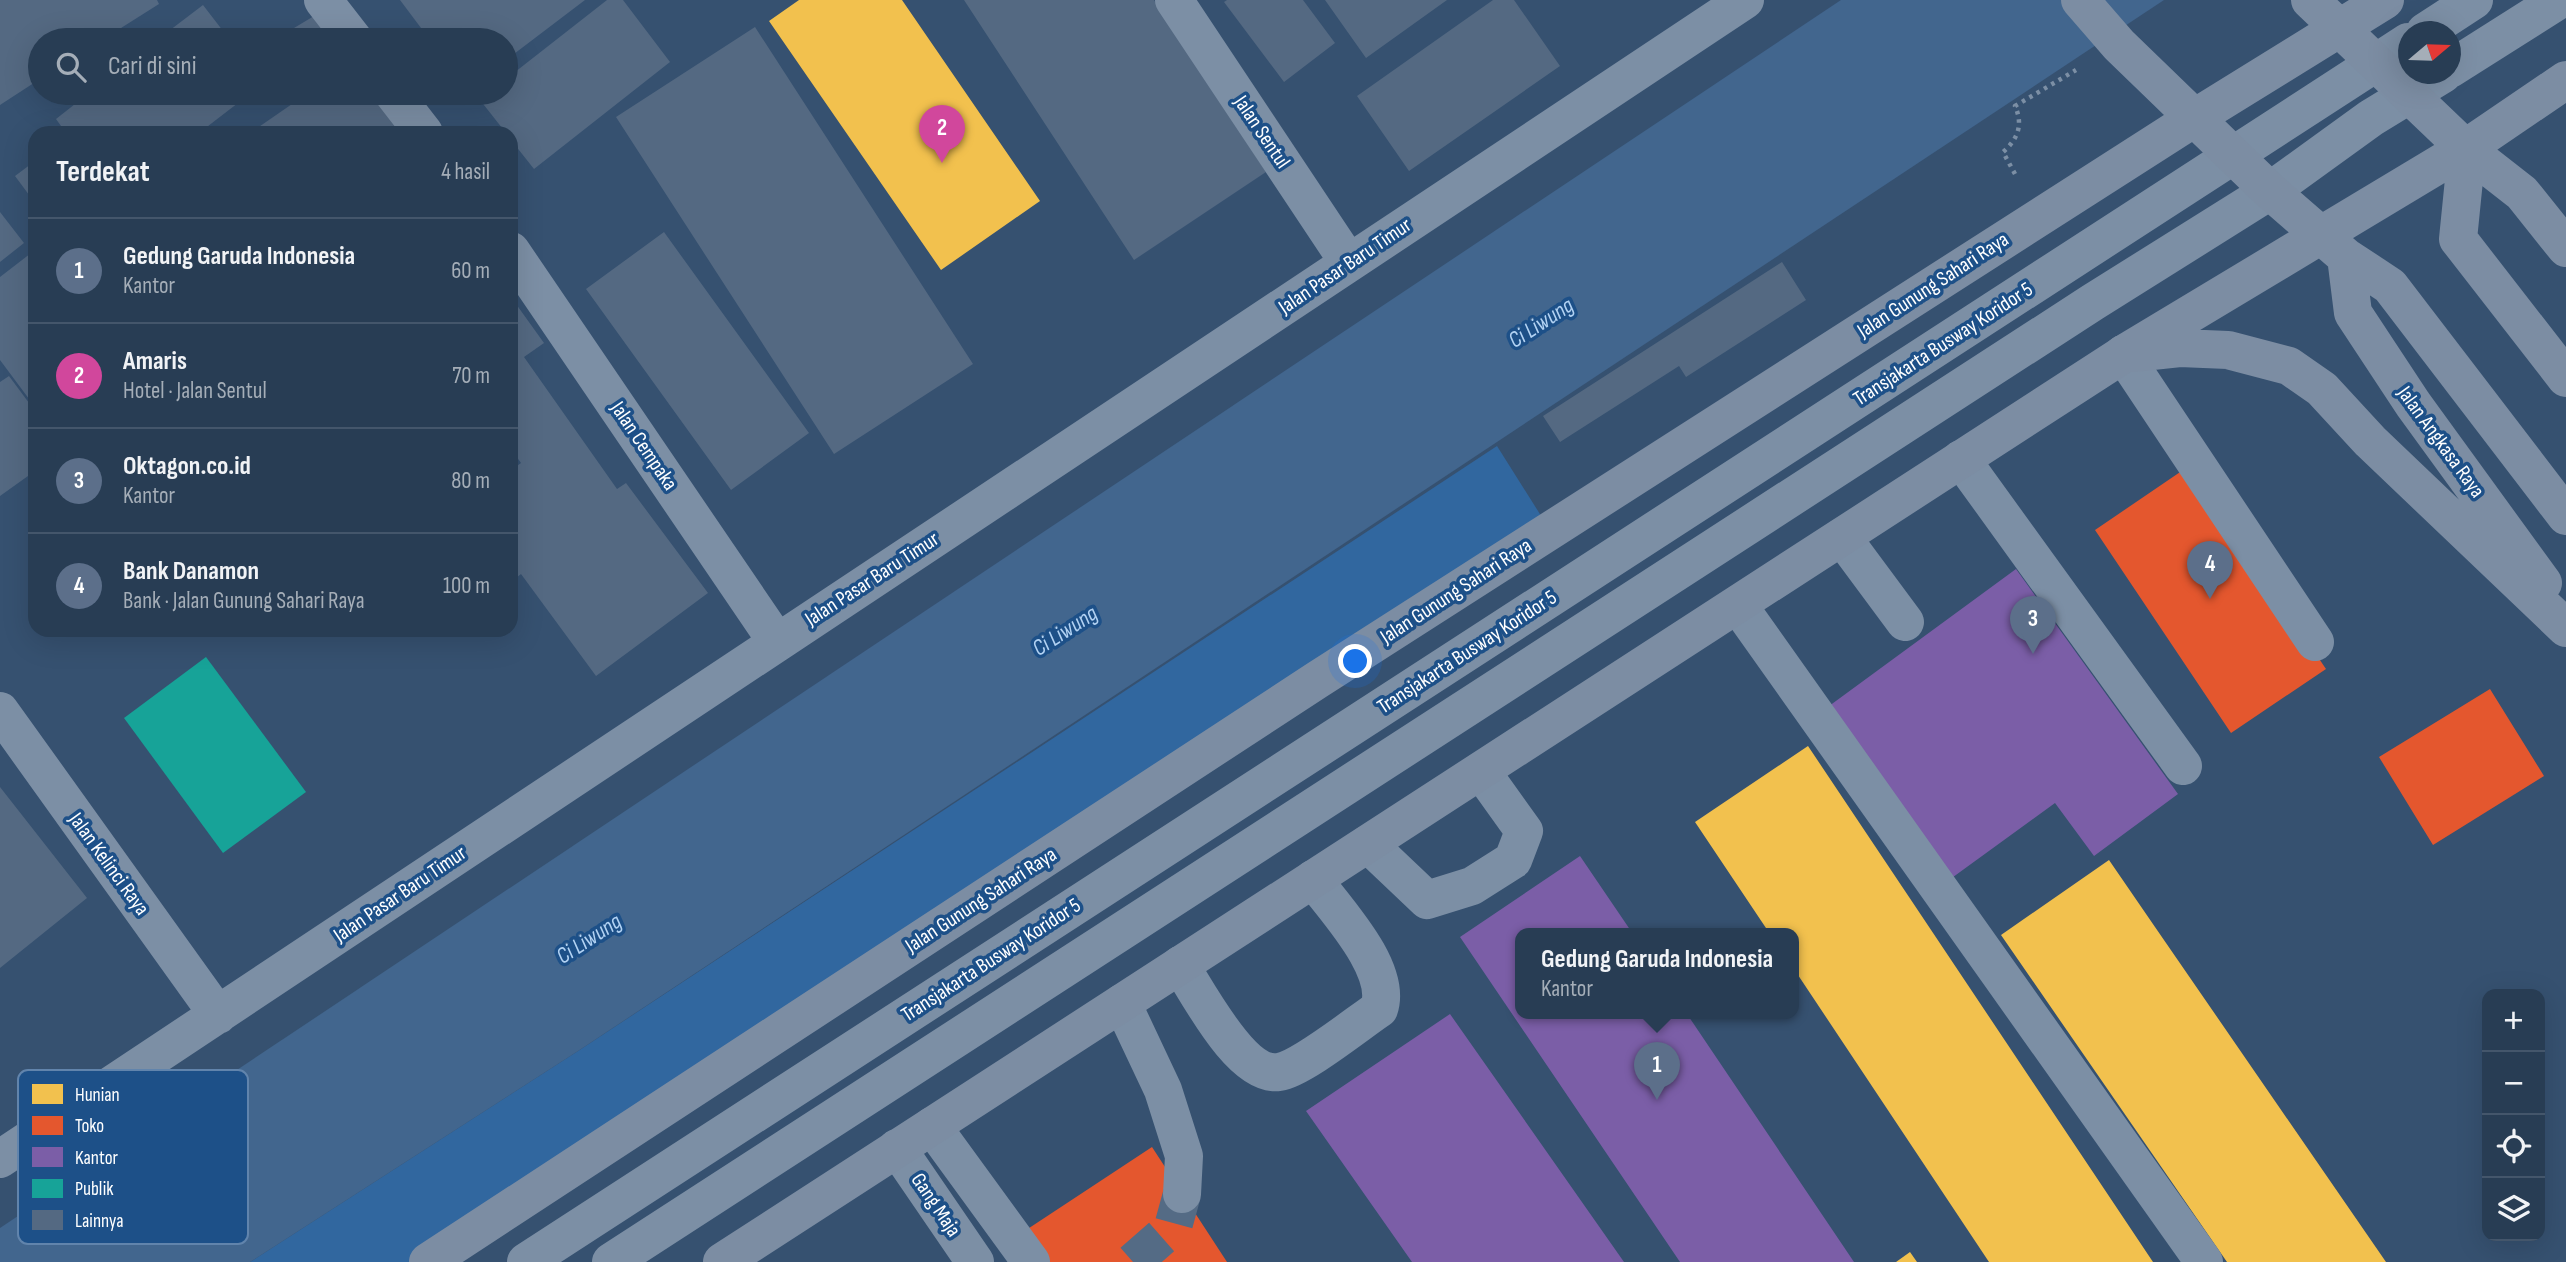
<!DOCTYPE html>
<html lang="id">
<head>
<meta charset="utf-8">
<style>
  :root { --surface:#283d54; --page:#30445a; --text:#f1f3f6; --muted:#a5aeb8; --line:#44566b; --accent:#8bbbb9 }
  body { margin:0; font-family:"Sofia Sans Condensed",sans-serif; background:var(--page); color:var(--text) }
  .controls { position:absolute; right:21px; bottom:21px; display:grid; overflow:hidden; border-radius:14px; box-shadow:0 7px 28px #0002 }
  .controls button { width:63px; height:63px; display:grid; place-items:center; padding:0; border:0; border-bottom:2px solid var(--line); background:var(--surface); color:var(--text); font:35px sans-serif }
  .compass { position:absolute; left:2398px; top:21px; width:63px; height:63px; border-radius:50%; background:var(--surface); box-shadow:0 7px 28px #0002; rotate:71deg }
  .you { position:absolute; left:1356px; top:662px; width:24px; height:24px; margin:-18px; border:5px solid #fff; border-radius:50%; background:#1a73e8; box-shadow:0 0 0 10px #1a73e833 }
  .badge { display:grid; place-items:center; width:46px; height:46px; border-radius:50%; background:var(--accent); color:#fff; font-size:23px; font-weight:700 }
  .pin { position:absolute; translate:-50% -58px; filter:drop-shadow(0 2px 4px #0008) }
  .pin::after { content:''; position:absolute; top:37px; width:24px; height:21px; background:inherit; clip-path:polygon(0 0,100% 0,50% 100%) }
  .popup { position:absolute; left:1515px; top:928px; width:284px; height:91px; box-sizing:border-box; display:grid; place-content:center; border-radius:14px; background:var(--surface); filter:drop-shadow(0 2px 5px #0005); font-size:23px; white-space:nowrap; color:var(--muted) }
  .popup b { font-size:26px; color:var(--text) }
  .popup::after { content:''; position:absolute; left:50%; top:100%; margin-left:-14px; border:14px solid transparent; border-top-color:var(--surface) }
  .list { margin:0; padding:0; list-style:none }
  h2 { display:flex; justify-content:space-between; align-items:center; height:91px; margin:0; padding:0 28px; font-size:30px }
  h2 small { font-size:23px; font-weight:400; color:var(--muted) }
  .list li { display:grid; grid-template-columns:46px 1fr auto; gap:21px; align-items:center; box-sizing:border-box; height:105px; padding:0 28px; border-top:2px solid var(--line) }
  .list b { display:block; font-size:26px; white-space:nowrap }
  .list p { margin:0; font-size:23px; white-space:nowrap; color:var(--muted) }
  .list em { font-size:23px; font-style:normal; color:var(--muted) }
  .icon { flex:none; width:38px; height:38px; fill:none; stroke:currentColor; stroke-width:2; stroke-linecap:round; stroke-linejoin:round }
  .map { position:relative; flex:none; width:2566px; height:1262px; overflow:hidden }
  .search { position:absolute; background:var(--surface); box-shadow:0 7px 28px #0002; left:28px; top:28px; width:490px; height:77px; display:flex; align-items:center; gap:18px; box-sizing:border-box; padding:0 24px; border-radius:38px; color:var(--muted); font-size:26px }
  .panel { position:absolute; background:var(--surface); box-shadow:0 7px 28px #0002; left:28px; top:126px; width:490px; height:511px; border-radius:21px }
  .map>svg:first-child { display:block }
</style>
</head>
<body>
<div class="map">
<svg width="2566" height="1262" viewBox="0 0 2566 1262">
  <rect width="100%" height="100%" fill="#365170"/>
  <path fill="#31679f" d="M1497 446 1550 530 416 1262H250L578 1051Z"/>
  <path fill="#42668e" d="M1841 0H2164L578 1051 250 1262H0V1228Z"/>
  <path fill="#f2c14e" d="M799 0H902L1040 201 941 270 769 21Z
    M1808 746 1905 891 2153 1262H1989L1794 969V934H1770L1695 822Z
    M2109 860 2155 927 2386 1262H2227L2001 935Z
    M1910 1252 1917 1262H1896Z"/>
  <path fill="#e4572e" d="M2189 466 2326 669 2231 733 2095 530Z
    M2490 689 2544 776 2433 845 2379 757Z
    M1152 1147 1227 1262H1033L1017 1236Z"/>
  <path fill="#7b5ea7" d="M2016 569 2178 794 2094 856 2055 803 1949 880 1825 709Z
    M1580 856 1633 934H1520V1014H1687L1854 1262H1680L1460 937Z
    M1450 1014 1624 1262H1412L1306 1111Z"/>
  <path fill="#17a398" d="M206 657 306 792 223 853 124 718Z"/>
  <path fill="#546982" d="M0 0H157L159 4 102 40H40V79L0 105Z
    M400 0H585L506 60V40H430Z
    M607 0H623L670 62 534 169 511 140V133H506L480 100 489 93H506V79Z
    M964 0H1154L1266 172 1134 260Z
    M1227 0H1303L1335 43 1284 82 1224 2Z
    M1325 0H1447L1366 58Z
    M1493 0H1514L1560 66 1409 171 1357 96Z
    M203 5 230 40H157Z
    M324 10 342 40H274Z
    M755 27 973 364 834 454 616 117Z
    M89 93H251L199 133H66L56 119Z
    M308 93H388L415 133H250Z
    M35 161V203L15 176Z
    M0 212 24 243 0 262Z
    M664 232 809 433 731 490 586 289Z
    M35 250V407L0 360V277Z
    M1782 262 1806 300 1686 377 1679 366 1560 442 1543 416Z
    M511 297 544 343 524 357 617 489 626 483 708 593 596 676 521 574 511 582V470L521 463 511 449Z
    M9 376 35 411V471L0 496V382Z
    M0 787 87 898 0 968Z"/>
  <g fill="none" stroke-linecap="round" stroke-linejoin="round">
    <path stroke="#546b85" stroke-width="38" stroke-dasharray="38 19" stroke-linecap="butt" d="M1133 1262 1173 1227 1182 1194"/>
    <path stroke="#7c8fa5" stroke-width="4.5" stroke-dasharray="3.5 5" stroke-linecap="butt" d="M2015 174 2003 152C2019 138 2023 124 2015 106L2076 70"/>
    <path stroke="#7c8fa5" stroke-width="38" d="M323 0 354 40
      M1174 0 1349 263
      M2425 32 2474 0
      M2450 69 2559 0
      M393 93 424 133
      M511 251 777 642
      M2123 354 2315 642
      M1961 459 2183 766
      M1842 537 1905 622
      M1738 605 2204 1262
      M0 711 218 1015
      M1368 844 1427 900 1472 886 1513 860 1524 831 1481 771
      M1180 965C1198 992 1241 1078 1279 1072 1301 1069 1358 1023 1379 1009 1393 969 1335 909 1313 879
      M1122 1003 1163 1090 1184 1156 1182 1194
      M932 1126 1031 1262
      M897 1148 975 1262
      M0 1159 1745 0
      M526 1262 2408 42
      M611 1262 2093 302 2270 191 2371 118 2443 74"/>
    <path stroke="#7c8da3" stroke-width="38" d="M2080 0 2119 45 2270 191 2346 257 2390 286 2566 516
      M2310 0 2467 150 2522 193 2566 248
      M2467 150 2458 239 2566 378
      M2346 257 2353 313 2413 404 2543 583
      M2133 353 2180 348 2228 350 2289 366 2322 389 2370 441 2566 628
      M428 1262 1317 680 2196 117 2385 0
      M722 1262 2130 350 2466 148 2566 80"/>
  </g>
  <g text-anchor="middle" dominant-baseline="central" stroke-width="7" stroke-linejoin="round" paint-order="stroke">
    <g font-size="21" fill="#fff" stroke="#1d5088">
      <text transform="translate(1262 132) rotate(56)">Jalan Sentul</text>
      <text transform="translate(1345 266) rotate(-34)">Jalan Pasar Baru Timur</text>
      <text transform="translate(1933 285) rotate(-33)">Jalan Gunung Sahari Raya</text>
      <text transform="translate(1943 344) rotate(-33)">Transjakarta Busway Koridor 5</text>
      <text transform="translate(2441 442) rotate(54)">Jalan Angkasa Raya</text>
      <text transform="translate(644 446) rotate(56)">Jalan Cempaka</text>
      <text transform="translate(872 579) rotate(-33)">Jalan Pasar Baru Timur</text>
      <text transform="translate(1456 591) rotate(-33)">Jalan Gunung Sahari Raya</text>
      <text transform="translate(1467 652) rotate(-33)">Transjakarta Busway Koridor 5</text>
      <text transform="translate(109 864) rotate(54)">Jalan Kelinci Raya</text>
      <text transform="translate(400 894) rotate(-34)">Jalan Pasar Baru Timur</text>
      <text transform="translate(981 900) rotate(-33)">Jalan Gunung Sahari Raya</text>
      <text transform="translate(991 960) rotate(-33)">Transjakarta Busway Koridor 5</text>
      <text transform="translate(936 1205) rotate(56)">Gang Maja</text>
    </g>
    <g font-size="23" font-style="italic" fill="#b2d2f3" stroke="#1d5088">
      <text transform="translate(1541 323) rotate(-33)">Ci Liwung</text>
      <text transform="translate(1065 631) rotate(-33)">Ci Liwung</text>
      <text transform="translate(589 939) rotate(-33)">Ci Liwung</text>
    </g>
  </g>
  <rect x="18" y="1070" width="230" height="174" rx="10" fill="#1d5088" stroke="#6184ac" stroke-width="2"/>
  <rect x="32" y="1084" width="31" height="20" fill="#f2c14e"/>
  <rect x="32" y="1116" width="31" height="19" fill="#e4572e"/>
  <rect x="32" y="1147" width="31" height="20" fill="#7b5ea7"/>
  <rect x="32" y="1179" width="31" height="19" fill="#17a398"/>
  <rect x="32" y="1210" width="31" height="20" fill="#546982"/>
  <g font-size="19" fill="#fff">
    <text x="75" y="1101">Hunian</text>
    <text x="75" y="1132">Toko</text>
    <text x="75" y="1164">Kantor</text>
    <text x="75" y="1195">Publik</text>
    <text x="75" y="1227">Lainnya</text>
  </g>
</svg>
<div class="controls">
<button>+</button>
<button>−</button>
<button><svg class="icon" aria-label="locate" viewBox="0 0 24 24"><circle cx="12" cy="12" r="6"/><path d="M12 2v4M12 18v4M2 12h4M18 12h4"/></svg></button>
<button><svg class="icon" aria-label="layers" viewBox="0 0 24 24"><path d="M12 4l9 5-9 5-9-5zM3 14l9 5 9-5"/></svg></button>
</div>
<svg class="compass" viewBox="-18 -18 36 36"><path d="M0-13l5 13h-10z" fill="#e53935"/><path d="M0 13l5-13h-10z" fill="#a5aeb8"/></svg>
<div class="you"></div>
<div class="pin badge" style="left:1657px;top:1100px;background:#5c6f8a">1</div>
<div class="popup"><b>Gedung Garuda Indonesia</b>Kantor</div>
<div class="pin badge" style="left:942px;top:163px;background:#d1479c">2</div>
<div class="pin badge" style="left:2033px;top:654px;background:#5c6f8a">3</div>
<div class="pin badge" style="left:2210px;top:599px;background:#5c6f8a">4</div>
<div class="search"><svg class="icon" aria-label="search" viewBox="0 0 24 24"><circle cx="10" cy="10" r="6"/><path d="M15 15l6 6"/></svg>Cari di sini</div>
<section class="panel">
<h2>Terdekat<small>4 hasil</small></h2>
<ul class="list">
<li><span class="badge" style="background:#5c6f8a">1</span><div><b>Gedung Garuda Indonesia</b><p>Kantor</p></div><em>60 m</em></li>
<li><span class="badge" style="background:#d1479c">2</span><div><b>Amaris</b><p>Hotel · Jalan Sentul</p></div><em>70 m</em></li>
<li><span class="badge" style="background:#5c6f8a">3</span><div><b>Oktagon.co.id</b><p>Kantor</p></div><em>80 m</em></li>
<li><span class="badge" style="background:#5c6f8a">4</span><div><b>Bank Danamon</b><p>Bank · Jalan Gunung Sahari Raya</p></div><em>100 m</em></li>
</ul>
</section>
</div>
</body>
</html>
